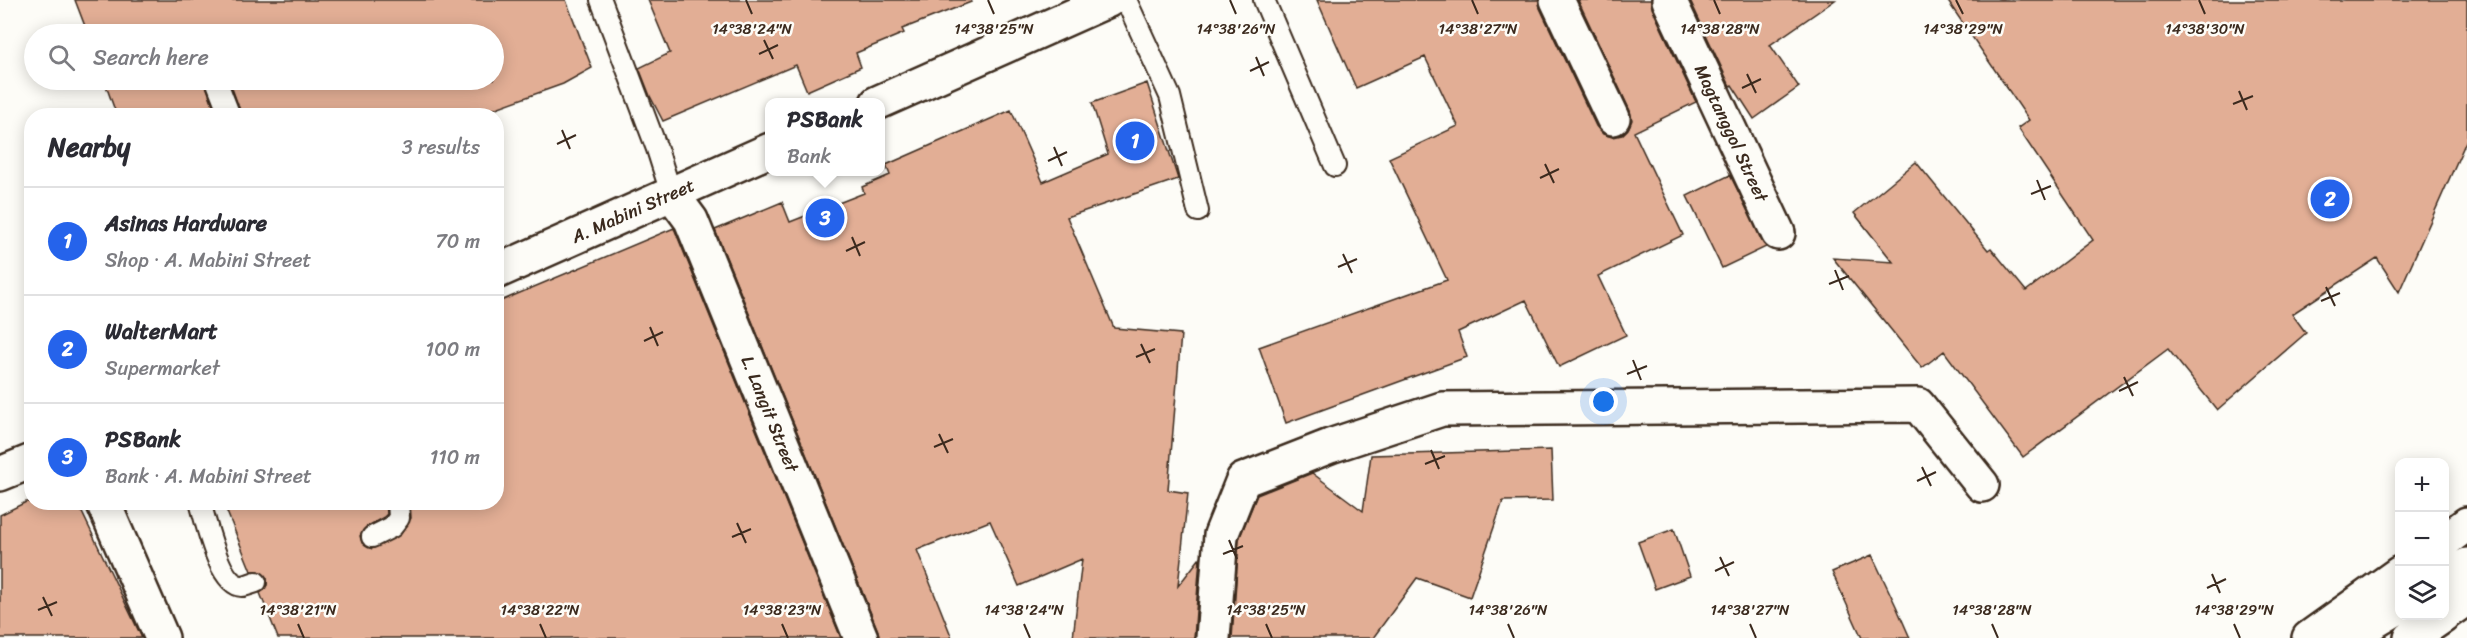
<!DOCTYPE html>
<html lang="en">
<head>
<meta charset="utf-8">
<style>
  :root { --surface:#fff; --page:#f2f2f3; --text:#2b2b33; --muted:#7c7c81; --line:#e1e1e2; --accent:#2563eb }
  body { margin:0; font-family:Sriracha,sans-serif; background:var(--page); color:var(--text) }
  .controls { position:absolute; right:18px; bottom:18px; display:grid; overflow:hidden; border-radius:12px; box-shadow:0 3px 15px #0003 }
  .controls button { width:54px; height:54px; display:grid; place-items:center; padding:0; border:0; border-bottom:2px solid var(--line); background:var(--surface); color:var(--text); font:30px sans-serif }
  .you { position:absolute; left:1604px; top:402px; width:21px; height:21px; margin:-15px; border:4px solid #fff; border-radius:50%; background:#1a73e8; box-shadow:0 0 0 9px #1a73e833 }
  .badge { display:grid; place-items:center; width:39px; height:39px; border-radius:50%; background:var(--accent); color:#fff; font-size:20px; font-weight:700 }
  .pin { position:absolute; translate:-50% -50%; border:3px solid #fff; box-shadow:0 2px 6px #0006 }
  .popup { position:absolute; left:765px; top:98px; width:120px; height:78px; box-sizing:border-box; display:grid; place-content:center; border-radius:12px; background:var(--surface); filter:drop-shadow(0 2px 4px #0005); font-size:20px; white-space:nowrap; color:var(--muted) }
  .popup b { font-size:22px; color:var(--text) }
  .popup::after { content:''; position:absolute; left:50%; top:100%; margin-left:-12px; border:12px solid transparent; border-top-color:var(--surface) }
  .list { margin:0; padding:0; list-style:none }
  h2 { display:flex; justify-content:space-between; align-items:center; height:78px; margin:0; padding:0 24px; font-size:26px }
  h2 small { font-size:20px; font-weight:400; color:var(--muted) }
  .list li { display:grid; grid-template-columns:39px 1fr auto; gap:18px; align-items:center; box-sizing:border-box; height:108px; padding:0 24px; border-top:2px solid var(--line) }
  .list b { display:block; font-size:22px; white-space:nowrap }
  .list p { margin:0; font-size:20px; white-space:nowrap; color:var(--muted) }
  .list em { font-size:20px; font-style:normal; color:var(--muted) }
  .icon { flex:none; width:33px; height:33px; fill:none; stroke:currentColor; stroke-width:2; stroke-linecap:round; stroke-linejoin:round }
  .map { position:relative; flex:none; width:2467px; height:638px; overflow:hidden }
  .search { position:absolute; background:var(--surface); box-shadow:0 3px 15px #0003; left:24px; top:24px; width:480px; height:66px; display:flex; align-items:center; gap:15px; box-sizing:border-box; padding:0 21px; border-radius:33px; color:var(--muted); font-size:22px }
  .panel { position:absolute; background:var(--surface); box-shadow:0 3px 15px #0003; left:24px; top:108px; width:480px; height:402px; border-radius:24px }
  .map>svg:first-child { display:block }
</style>
</head>
<body>
<div class="map">
<svg width="2467" height="638" viewBox="0 0 2467 638">
  <rect width="100%" height="100%" fill="#fdfcf7"/>
  <filter id="ink" filterUnits="userSpaceOnUse"><feTurbulence type="fractalNoise" baseFrequency=".0167" numOctaves="2"/><feDisplacementMap in="SourceGraphic" scale="12" xChannelSelector="R" yChannelSelector="G"/><feConvolveMatrix kernelMatrix="1 2 1 2 8 2 1 2 1" color-interpolation-filters="sRGB"/></filter>
  <g filter="url(#ink)">
    <path fill="#e2ae95" stroke="#3b2a1e" stroke-width="1.5" d="M75 0H566L592 68 563 84 474 116H242L229 80H494V34H88Z
      M648 0H970L971 2 902 29 904 33 856 53 861 67 807 91 796 65 663 121 650 96 639 68 670 53Z
      M1317 0H1539L1540 8 1596 126 1603 134 1612 137 1622 135 1628 129 1632 120 1630 111 1578 0H1651L1652 8 1696 102 1634 132 1683 235 1598 276 1626 335 1559 367 1526 300 1458 332 1467 357 1286 423 1259 347 1447 280 1389 158 1458 126 1425 57 1356 88Z
      M1690 0H1835L1770 45 1799 87 1754 119 1732 85 1730 86Z
      M1947 0H2467V139L2399 292 2377 258 2292 314 2306 333 2217 410 2168 349 2023 457 1944 351 1922 368 1833 258 1893 262 1854 213 1916 162 1988 250 1991 248 2026 291 2093 240 2018 128 2029 120Z
      M104 80H204L217 116H117Z
      M1147 83 1178 179 1067 217 1114 328 1181 334 1168 490 1188 493 1178 586 1200 558 1194 638H1073L1082 559 1019 586 990 521 917 550 952 638H879L878 631 715 230 782 202 790 222 864 193 862 187 890 175 886 165 1011 110 1043 182 1108 154 1092 103Z
      M1730 175 1766 247 1722 268 1687 196Z
      M674 228 841 638H278L260 593 267 585V578L259 571H251L223 502H386L387 514 384 517 366 527 360 536 362 543 372 549 401 534 411 518 410 502H496V303Z
      M1551 450 1553 500 1503 501 1470 597 1417 578 1373 638H1232L1239 539 1257 495 1312 473 1363 511 1371 455Z
      M26 502H77L142 638H0V515Z
      M1674 529 1690 576 1655 589 1638 542Z
      M1872 555 1896 606 1910 638H1862L1832 572Z"/>
    <g fill="none" stroke-linecap="round" stroke-linejoin="round">
      <g stroke="#3b2a1e" stroke-width="24">
        <path id="service" d="M601 0 657 149 671 193
          M1126 0 1170 96 1198 211
          M1264 0 1335 166
          M216 80 230 116
          M200 502C206 521 219 585 242 586 246 586 252 583 256 582
          M372 537 392 527 399 518 398 502"/>
      </g>
      <g stroke="#3b2a1e" stroke-width="38">
        <g id="minor">
          <path d="M1557 0 1613 118"/>
          <path id="s1" d="M1669 0 1778 233"/>
          <path id="s2" d="M671 193 691 220 861 638"/>
          <path d="M103 502 162 638"/>
          <path d="M1213 638 1221 535 1243 480 1330 446 1442 409 1918 405 1982 485"/>
        </g>
      </g>
      <g stroke="#3b2a1e" stroke-width="38">
        <g id="secondary">
          <path d="M877 103 1109 0"/>
          <path id="s3" d="M496 272 770 150"/>
          <path d="M0 474 32 461"/>
        </g>
      </g>
      <g stroke="#3b2a1e" stroke-width="38">
        <path id="motorway" d="M2444 541 2467 524
          M2444 579 2467 565
          M2444 614 2467 598
          M2309 638 2400 573
          M2347 638 2400 606
          M2411 638 2443 616"/>
      </g>
      <use href="#service" stroke="#fdfcf7" stroke-width="20"/>
      <use href="#minor" stroke="#fdfcf7" stroke-width="33"/>
      <use href="#secondary" stroke="#fdfcf7" stroke-width="33"/>
      <use href="#motorway" stroke="#fdfcf7" stroke-width="33"/>
    </g>
  </g>
  <path fill="none" stroke="#3b2a1e" stroke-width="2" d="M746 0 752 14M988 0 994 14M1230 0 1236 14M1472 0 1478 14M1714 0 1720 14M1956 0 1963 14M2199 0 2205 14M764 40 773 59M759 54 778 45M1256 57 1264 76M1250 71 1269 62M1747 74 1756 93M1742 88 1761 79M2239 91 2247 110M2233 104 2253 96M562 130 570 149M557 144 576 135M1054 147 1062 166M1048 161 1067 152M1545 164 1554 183M1540 178 1559 169M2037 180 2045 200M2031 194 2051 186M852 237 860 256M846 251 865 242M1343 254 1352 273M1338 267 1357 259M1835 270 1843 290M1829 284 1849 276M2326 287 2335 306M2321 301 2340 293M650 327 658 346M644 341 663 332M1141 344 1150 363M1136 357 1155 349M1633 360 1641 380M1627 374 1647 366M2124 377 2133 396M2119 391 2138 382M939 434 948 453M934 447 953 439M1431 450 1439 469M1425 464 1445 456M1922 467 1931 486M1917 481 1936 472M737 523 746 543M732 537 751 529M1229 540 1237 559M1223 554 1243 546M1720 557 1729 576M1715 571 1734 562M2212 574 2220 593M2207 588 2226 579M43 597 52 616M38 610 57 602M298 624 304 638M540 624 546 638M782 624 788 638M1024 624 1030 638M1266 624 1272 638M1508 624 1514 638M1750 624 1756 638M1992 624 1998 638M2234 624 2240 638"/>
  <g text-anchor="middle" dominant-baseline="central" stroke-width="5" stroke-linejoin="round" paint-order="stroke">
    <g font-size="18" fill="#3b2a1e" stroke="#fdfcf7">
      <text stroke="none"><textPath href="#s1" startOffset="147">Magtanggol Street</textPath></text>
      <text stroke="none"><textPath href="#s3" startOffset="150">A. Mabini Street</textPath></text>
      <text stroke="none"><textPath href="#s2" startOffset="243">L. Langit Street</textPath></text>
    </g>
  </g>
  <g font-size="15" text-anchor="middle" fill="#3b2a1e" stroke="#fdfcf7" stroke-width="5" stroke-linejoin="round" paint-order="stroke">
    <text x="752" y="34">14°38'24"N</text>
    <text x="994" y="34">14°38'25"N</text>
    <text x="1236" y="34">14°38'26"N</text>
    <text x="1478" y="34">14°38'27"N</text>
    <text x="1720" y="34">14°38'28"N</text>
    <text x="1963" y="34">14°38'29"N</text>
    <text x="2205" y="34">14°38'30"N</text>
    <text x="298" y="615">14°38'21"N</text>
    <text x="540" y="615">14°38'22"N</text>
    <text x="782" y="615">14°38'23"N</text>
    <text x="1024" y="615">14°38'24"N</text>
    <text x="1266" y="615">14°38'25"N</text>
    <text x="1508" y="615">14°38'26"N</text>
    <text x="1750" y="615">14°38'27"N</text>
    <text x="1992" y="615">14°38'28"N</text>
    <text x="2234" y="615">14°38'29"N</text>
  </g>
</svg>
<div class="controls">
<button>+</button>
<button>−</button>
<button><svg class="icon" aria-label="layers" viewBox="0 0 24 24"><path d="M12 4l9 5-9 5-9-5zM3 14l9 5 9-5"/></svg></button>
</div>
<div class="you"></div>
<div class="pin badge" style="left:1135px;top:141px">1</div>
<div class="pin badge" style="left:2330px;top:199px">2</div>
<div class="pin badge" style="left:825px;top:218px">3</div>
<div class="popup"><b>PSBank</b>Bank</div>
<div class="search"><svg class="icon" aria-label="search" viewBox="0 0 24 24"><circle cx="10" cy="10" r="6"/><path d="M15 15l6 6"/></svg>Search here</div>
<section class="panel">
<h2>Nearby<small>3 results</small></h2>
<ul class="list">
<li><span class="badge">1</span><div><b>Asinas Hardware</b><p>Shop · A. Mabini Street</p></div><em>70 m</em></li>
<li><span class="badge">2</span><div><b>WalterMart</b><p>Supermarket</p></div><em>100 m</em></li>
<li><span class="badge">3</span><div><b>PSBank</b><p>Bank · A. Mabini Street</p></div><em>110 m</em></li>
</ul>
</section>
</div>
</body>
</html>
